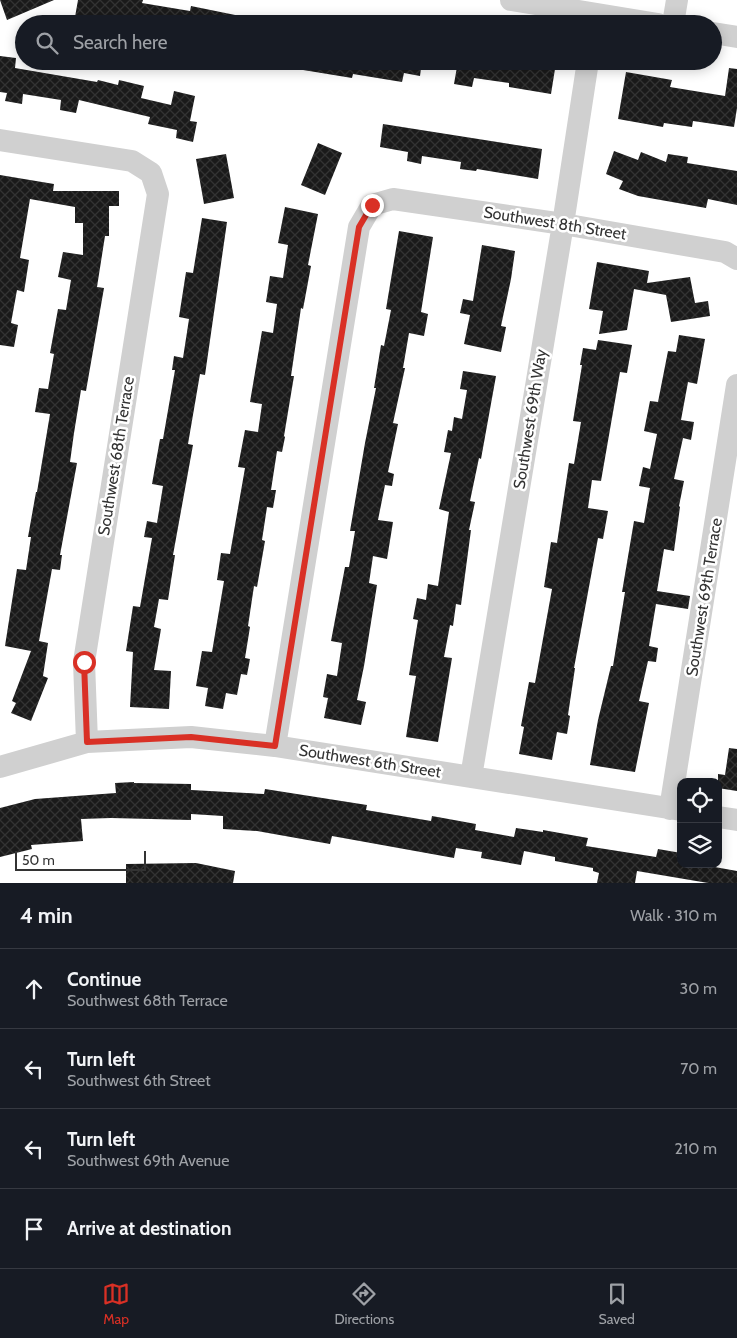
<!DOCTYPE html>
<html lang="en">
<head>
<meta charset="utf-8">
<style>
  :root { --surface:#171b24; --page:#242831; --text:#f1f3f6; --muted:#9ea1a6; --line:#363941; --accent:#d93025 }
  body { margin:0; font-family:Cabin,sans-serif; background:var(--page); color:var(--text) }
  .controls { position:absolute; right:15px; bottom:15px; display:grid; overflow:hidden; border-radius:10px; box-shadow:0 2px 12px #0003 }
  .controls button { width:45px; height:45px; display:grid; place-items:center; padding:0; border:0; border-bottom:1px solid var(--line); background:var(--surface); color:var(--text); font:25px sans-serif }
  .scale { position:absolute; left:15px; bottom:12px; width:131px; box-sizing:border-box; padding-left:5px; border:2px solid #333; border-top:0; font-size:14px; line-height:18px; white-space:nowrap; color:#333; -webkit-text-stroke:4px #fff; paint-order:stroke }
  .stop { position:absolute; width:15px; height:15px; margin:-11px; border:4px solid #d93025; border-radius:50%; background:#fff }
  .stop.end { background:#d93025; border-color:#fff; box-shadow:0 1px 5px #0008 }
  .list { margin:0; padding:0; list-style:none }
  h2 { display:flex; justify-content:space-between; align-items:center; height:65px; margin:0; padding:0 20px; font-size:21px }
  h2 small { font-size:16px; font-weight:400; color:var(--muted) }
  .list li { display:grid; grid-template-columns:32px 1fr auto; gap:15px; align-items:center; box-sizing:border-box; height:80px; padding:0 20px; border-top:1px solid var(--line) }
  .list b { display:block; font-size:19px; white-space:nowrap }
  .list p { margin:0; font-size:16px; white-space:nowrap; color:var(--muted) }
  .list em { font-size:16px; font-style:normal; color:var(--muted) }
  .icon { flex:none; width:28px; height:28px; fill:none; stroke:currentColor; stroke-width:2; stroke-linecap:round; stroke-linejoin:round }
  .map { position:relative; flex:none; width:737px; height:883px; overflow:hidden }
  .search { position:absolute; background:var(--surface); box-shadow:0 2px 12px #0003; left:15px; right:15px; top:15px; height:55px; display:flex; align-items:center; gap:12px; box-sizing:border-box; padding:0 18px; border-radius:28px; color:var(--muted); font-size:19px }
  .sheet { height:385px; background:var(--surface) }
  nav { display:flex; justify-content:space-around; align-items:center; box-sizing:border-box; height:70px; border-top:1px solid var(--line); background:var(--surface); font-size:14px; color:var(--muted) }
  nav a { display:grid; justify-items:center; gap:2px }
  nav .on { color:var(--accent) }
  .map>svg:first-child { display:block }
</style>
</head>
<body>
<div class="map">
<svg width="737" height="883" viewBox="0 0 737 883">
  <defs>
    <pattern id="building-cross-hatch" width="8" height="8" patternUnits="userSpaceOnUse" patternTransform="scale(1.25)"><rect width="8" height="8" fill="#1a1a1a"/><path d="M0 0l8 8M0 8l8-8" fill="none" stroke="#333"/></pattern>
  </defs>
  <rect width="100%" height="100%" fill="#fff"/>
  <path fill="url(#building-cross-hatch)" d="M0 0H54L7 20Z
    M78 0H143L142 3 190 11 191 6 245 17 244 24H124L101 20V22L75 17Z
    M0 56 16 58 15 68 97 82 98 80 118 85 119 80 144 86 141 98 171 105 174 91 195 96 190 121 197 122 193 142 176 138 177 130 148 124 150 117 79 100 76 113 60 110 61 100 23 94 22 104 5 101 7 93 0 92Z
    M297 61H422L420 76 404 73 402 82 353 74 352 78 297 69Z
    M458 61H485V63L512 68 513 61H529V65L555 69 551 94 509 87V83L474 78 472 87 454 84Z
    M729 68 737 69V108L734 127 693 121 692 127 664 123 663 127 618 119 626 72 672 80 670 87 725 96Z
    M383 124 542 149 538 179 477 169 476 171 460 169 461 162 422 156 421 164 407 161 408 152 380 147Z
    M318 143 342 153 325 195 301 185Z
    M614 151 638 160 641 152 666 162 668 154 688 157 687 163 737 171V205L708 199 706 208 638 196 619 189 623 181 606 174Z
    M226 154 234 198 204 204 196 159Z
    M0 175 54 184 53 191H119V206H109V236H105L97 287 104 288 86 391 81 390 74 433 70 462 77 463 60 555H62L60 570 52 569 39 641 48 643 43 676 48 678 31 721 11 713 16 703 12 701 31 651 5 646 17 569 26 570 31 537H28L36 492H37L50 414 35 412 39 388 48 389 54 354 50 353 58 309 66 310 71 280 58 277 63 252 83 255V223H75V207L30 199 20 258 29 260 24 292 17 290 11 323 18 325 14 347 0 345Z
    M285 207 318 214 308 265 311 266 303 309 301 308 291 376H294L284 436 285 437 282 452 277 451 271 490H276L273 508 267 507 262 540 265 541 257 587 254 586 248 626 250 627 245 658 250 659 247 675 241 674 237 695 226 693 223 709 205 706 208 688 196 686 202 651 212 652 224 581 217 580 221 553 230 554 245 468 238 467 245 430 258 432 262 404 250 402 262 331 273 333 277 304 266 302 270 276 283 278 288 245 278 243Z
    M202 218 227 222 205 375 200 374 188 444 193 445 173 555H175L168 600 159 599 154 627 161 629 154 670 171 671 169 709 130 707 133 652 126 651 133 606 140 607 152 538 144 537 147 521 157 523 163 486 152 484 160 439H163L175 370H172L174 356 183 358 189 319 179 317 186 272 193 273Z
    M399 231 433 237 421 312 428 314 424 336 409 333 403 368H405L393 423 398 424 388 472 394 474 392 486 385 485 378 520 393 522 387 559 373 556 369 583 377 585 364 666 357 700 366 702 361 725 324 718 328 698 323 697 327 674 337 676 342 643 331 641 345 567H349L355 531H350L365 443 376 388H374L381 345 384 346 391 310 386 309Z
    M482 245 515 251 511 279 501 326 506 327 501 352 464 344 470 315 460 313 463 299 473 301Z
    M597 262 649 271 647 283 690 277 695 303 708 301 710 316 671 322 666 295 634 289 627 330 599 334 603 311 589 309Z
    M679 335 705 339 697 384 688 382 681 420 694 422 691 440 683 438 674 479 684 481 679 506 680 507 674 551 664 549 657 591 690 596 688 609 656 604 649 646 658 648 656 662 648 661 639 701 649 703 635 772 590 765 598 720 611 666H613L625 592H622L634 521 644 523 650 488 639 486 643 467 650 469 657 434 644 431 650 401 658 402 668 351 676 352Z
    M598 340 632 345 627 373 620 372 601 481 592 480 588 508 608 511 603 539 598 538 574 668H575L568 715 570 716 567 734 557 732 552 760 519 754 524 727 521 726 529 682 535 683 552 589 544 587 551 542 557 543 569 463 574 464 581 422 573 421 582 365H580L583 348 596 350Z
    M463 371 496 376 481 459 479 458 470 501 475 502 469 530H471L461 605 456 604 453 626 450 625 444 657 452 658 438 742 406 737 416 676 409 675 418 620 413 619 417 598 426 600 428 584 438 586 449 512 439 509 451 453 444 452 448 430 452 431 454 417 462 419 467 390 460 389Z
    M729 748 737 749V791L718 788V774L725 775Z
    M134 782V783L191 784V790L264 794 265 789 367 805 366 810 431 821 432 816 476 824 475 830 514 837 516 828 543 832V830L588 838 586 846 656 857 658 849 681 853V864H698L737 871V883H708L637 871 635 883H597L599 873 593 871V868L555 861V857L524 851 521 865 481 858 482 852 456 848 454 858 332 836 330 844 257 831 223 829V816L191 814V820L111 818 81 819 83 841 31 845 32 849 0 857V808L35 799 116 793 115 783Z
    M196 863 235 871 233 883H126V864Z"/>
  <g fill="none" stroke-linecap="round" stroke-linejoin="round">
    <path stroke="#d0d0d0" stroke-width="22" d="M511 0 658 24
      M673 24 677 0
      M713 33 737 37
      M0 140 132 161 151 173 158 194 84 662 87 742
      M275 746 359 227 372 205 393 199 563 224 725 252 737 259
      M0 767 87 742 191 737 275 746 681 810
      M471 777 563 224 588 61
      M670 809 737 385
      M718 817 737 820"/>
  </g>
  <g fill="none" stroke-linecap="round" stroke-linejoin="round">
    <path stroke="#d93025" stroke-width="6" d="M84 662 87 742 191 737 275 746 359 227 372 205"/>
  </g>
  <g text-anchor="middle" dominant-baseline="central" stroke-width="5" stroke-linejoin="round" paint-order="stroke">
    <g font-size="16" fill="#333" stroke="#fff">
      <text transform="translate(555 223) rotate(9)">Southwest 8th Street</text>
      <text transform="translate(530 419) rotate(-81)">Southwest 69th Way</text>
      <text transform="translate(116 456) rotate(-81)">Southwest 68th Terrace</text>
      <text transform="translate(704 597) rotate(-81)">Southwest 69th Terrace</text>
      <text transform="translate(370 761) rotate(9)">Southwest 6th Street</text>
    </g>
  </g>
</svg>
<div class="controls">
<button><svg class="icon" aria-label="locate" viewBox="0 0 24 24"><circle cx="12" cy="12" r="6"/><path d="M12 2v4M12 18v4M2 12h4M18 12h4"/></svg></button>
<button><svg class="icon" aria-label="layers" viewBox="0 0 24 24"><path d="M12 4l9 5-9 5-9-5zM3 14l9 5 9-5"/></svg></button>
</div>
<div class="scale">50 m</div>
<div class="stop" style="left:84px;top:662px"></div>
<div class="stop end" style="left:372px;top:205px"></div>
<div class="search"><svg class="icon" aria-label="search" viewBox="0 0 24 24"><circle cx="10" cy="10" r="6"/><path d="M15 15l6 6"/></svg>Search here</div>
</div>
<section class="sheet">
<h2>4 min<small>Walk · 310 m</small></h2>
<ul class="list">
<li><svg class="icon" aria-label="ahead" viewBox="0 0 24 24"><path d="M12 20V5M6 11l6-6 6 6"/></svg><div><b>Continue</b><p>Southwest 68th Terrace</p></div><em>30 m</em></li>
<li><svg class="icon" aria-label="left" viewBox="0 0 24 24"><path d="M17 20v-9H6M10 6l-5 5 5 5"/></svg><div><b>Turn left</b><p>Southwest 6th Street</p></div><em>70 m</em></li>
<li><svg class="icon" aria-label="left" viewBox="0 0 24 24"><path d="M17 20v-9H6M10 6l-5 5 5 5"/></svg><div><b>Turn left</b><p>Southwest 69th Avenue</p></div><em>210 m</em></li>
<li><svg class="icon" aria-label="arrive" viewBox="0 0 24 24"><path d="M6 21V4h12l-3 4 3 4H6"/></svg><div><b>Arrive at destination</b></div></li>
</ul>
</section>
<nav>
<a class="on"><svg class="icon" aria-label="map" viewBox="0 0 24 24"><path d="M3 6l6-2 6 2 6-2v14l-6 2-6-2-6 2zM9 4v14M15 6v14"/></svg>Map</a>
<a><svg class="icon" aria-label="directions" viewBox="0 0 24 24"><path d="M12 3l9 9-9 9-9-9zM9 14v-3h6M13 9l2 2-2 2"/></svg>Directions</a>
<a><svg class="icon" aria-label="saved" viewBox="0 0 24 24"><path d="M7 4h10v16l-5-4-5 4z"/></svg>Saved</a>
</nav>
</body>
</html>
